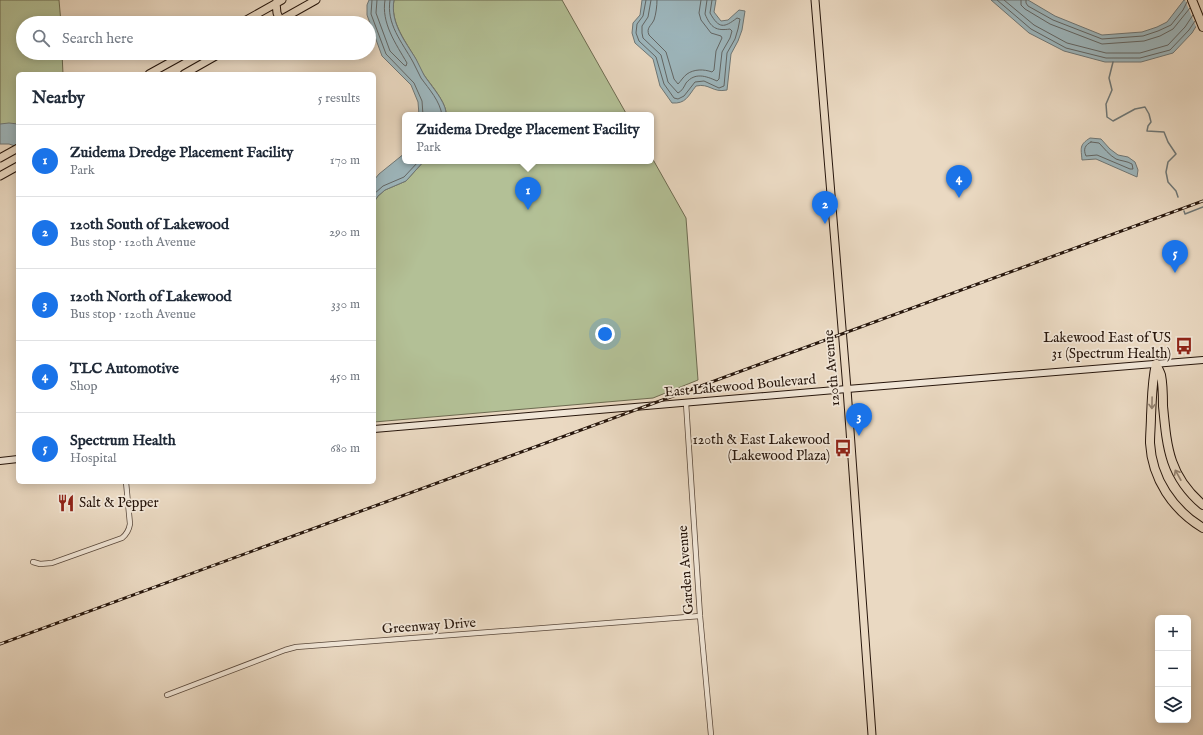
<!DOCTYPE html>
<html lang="en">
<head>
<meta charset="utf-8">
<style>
  :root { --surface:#fff; --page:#f6f6f7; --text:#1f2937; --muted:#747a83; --line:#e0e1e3; --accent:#1a73e8 }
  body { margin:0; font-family:"IM FELL English",serif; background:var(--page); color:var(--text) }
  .controls { position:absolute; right:12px; bottom:12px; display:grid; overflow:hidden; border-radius:6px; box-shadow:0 2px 10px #0003 }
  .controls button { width:36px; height:36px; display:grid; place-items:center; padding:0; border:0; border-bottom:1px solid var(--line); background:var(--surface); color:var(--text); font:20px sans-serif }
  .you { position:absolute; left:605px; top:334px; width:14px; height:14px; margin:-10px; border:3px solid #fff; border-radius:50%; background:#1a73e8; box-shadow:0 0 0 6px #1a73e833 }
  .badge { display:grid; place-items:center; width:26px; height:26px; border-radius:50%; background:var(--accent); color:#fff; font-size:13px; font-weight:700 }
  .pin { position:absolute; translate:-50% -33px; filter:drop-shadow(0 1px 2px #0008) }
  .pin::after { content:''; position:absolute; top:21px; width:14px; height:12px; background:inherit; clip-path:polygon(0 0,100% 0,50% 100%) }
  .popup { position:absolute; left:402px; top:112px; width:252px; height:52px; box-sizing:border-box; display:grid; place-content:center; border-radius:6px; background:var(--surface); filter:drop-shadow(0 1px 3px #0005); font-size:13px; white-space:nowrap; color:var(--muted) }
  .popup b { font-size:15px; color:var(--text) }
  .popup::after { content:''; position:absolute; left:50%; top:100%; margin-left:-8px; border:8px solid transparent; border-top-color:var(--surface) }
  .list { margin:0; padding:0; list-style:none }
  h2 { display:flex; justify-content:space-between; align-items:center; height:52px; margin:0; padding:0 16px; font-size:17px }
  h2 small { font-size:13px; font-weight:400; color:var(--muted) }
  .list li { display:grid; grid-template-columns:26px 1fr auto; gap:12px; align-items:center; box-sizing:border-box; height:72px; padding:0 16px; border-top:1px solid var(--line) }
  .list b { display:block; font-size:15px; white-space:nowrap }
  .list p { margin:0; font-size:13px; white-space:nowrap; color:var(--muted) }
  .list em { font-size:13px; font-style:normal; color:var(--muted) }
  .icon { flex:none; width:22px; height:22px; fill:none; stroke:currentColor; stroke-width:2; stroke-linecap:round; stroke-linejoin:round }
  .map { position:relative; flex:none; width:1203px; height:735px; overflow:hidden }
  .search { position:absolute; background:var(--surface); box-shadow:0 2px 10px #0003; left:16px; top:16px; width:360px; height:44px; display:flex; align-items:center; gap:10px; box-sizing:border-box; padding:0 14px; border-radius:22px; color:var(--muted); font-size:15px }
  .panel { position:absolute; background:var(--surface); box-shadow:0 2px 10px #0003; left:16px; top:72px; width:360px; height:412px; border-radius:6px }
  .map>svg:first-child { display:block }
</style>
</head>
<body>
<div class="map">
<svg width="1203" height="735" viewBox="0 0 1203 735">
  <rect width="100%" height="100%" fill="#ead9c2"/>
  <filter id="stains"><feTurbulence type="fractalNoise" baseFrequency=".005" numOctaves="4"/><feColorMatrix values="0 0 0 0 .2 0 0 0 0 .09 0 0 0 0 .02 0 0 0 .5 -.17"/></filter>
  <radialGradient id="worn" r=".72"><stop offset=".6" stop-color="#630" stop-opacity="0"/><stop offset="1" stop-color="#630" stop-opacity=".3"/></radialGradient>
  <path fill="#b3c096" stroke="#6d6b51" d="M0 0H59L61 23H23V53H62L63 74H18V133L0 136Z
    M394 0H562L627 115H446C447 103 431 85 424 75 420 70 418 62 414 56 404 39 390 21 394 0Z
    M651 156 686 218 698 380 653 398 374 422V202L378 196 385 190 406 181 424 161H651Z"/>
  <path fill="#9db7be" stroke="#6e7777" d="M369 0H394C390 23 405 41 416 59 419 64 421 70 424 75 431 86 447 103 446 115H419L418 102 411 85 382 56 367 15V5Z
    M642 0H716L714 12 721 21 728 20 739 10 745 11 742 30 738 41 731 54 727 90C712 93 710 83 696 86 688 96 686 104 672 103L660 86 653 59 635 43 632 33 633 23 640 15Z
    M991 0H1028L1055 16 1102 35 1142 32 1157 27 1167 22 1184 0H1203V15L1192 33 1173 53 1141 62H1105L1064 51 1029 33Z
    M9 123 18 124V147L9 144H0V124Z
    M1090 138 1101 139 1110 149 1118 155 1128 157 1135 162 1138 170 1137 177 1096 159 1082 160C1081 148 1079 145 1090 138Z
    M405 153V161H424L406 181 385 190 378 196 374 202V180L379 174Z"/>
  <path fill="#ead9c2" d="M1185 0H1203V19L1197 29Z"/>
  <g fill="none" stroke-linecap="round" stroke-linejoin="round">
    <path stroke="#626665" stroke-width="1" d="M372 0 371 14 386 54 414 83 422 101 423 115
      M377 0 376 13 390 51 404 65 406 66 407 63C396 44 381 23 385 0
      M390 0C386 24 402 42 413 62 416 67 418 73 421 78 429 89 440 101 442 115
      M646 0 643 16 637 24 636 33 639 41 656 57 664 84 674 98 678 99 684 96 695 82 704 81 719 88 724 86 727 53 735 39 738 29 740 19 737 18C724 28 719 29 710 13L712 0
      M651 0 648 17 642 26V33L643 38 661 55 668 82 678 93C682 91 684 87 686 83 695 72 706 76 717 81L719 79 722 52 730 38 732 31 730 29C716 31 711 28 705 14L707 0
      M657 0C657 6 656 14 654 20 651 26 646 28 649 35L666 52 674 79 678 84C681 81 683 77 687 74 694 69 704 69 712 72L714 70 716 51 722 38 721 36 711 33 701 20 699 13 701 0
      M997 0 1031 29 1066 48 1106 58H1140L1170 50 1189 30 1195 21
      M1004 0 1034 25 1067 43 1106 53H1140L1168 45 1185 27 1193 15
      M1021 0V5L1025 9 1050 24 1102 44 1144 41 1160 36 1173 29 1190 8
      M1026 0V3L1028 6 1053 20 1102 39 1143 36 1158 31 1171 25 1183 10 1187 2
      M1091 142 1099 143C1104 148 1109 155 1116 159 1121 161 1127 161 1132 164L1133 169H1130L1097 155 1086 156C1083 149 1085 145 1091 142Z
      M374 194 383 186 404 177 419 161"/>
    <path stroke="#6e7777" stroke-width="1.5" d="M1113 62 1109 78 1112 90 1106 104 1107 117 1113 121 1135 109 1145 107 1149 114 1151 122 1148 126 1147 131 1164 132 1168 142 1176 154 1168 162 1166 172 1168 182 1176 191 1178 197
      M1184 211 1185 214 1203 207"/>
    <g stroke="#58473a" stroke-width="6">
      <path id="minor" d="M686 403 700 616 711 735
        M33 562 40 564 52 563 122 538C127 534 129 530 130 524L126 482
        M167 695 285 650 296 647 700 616"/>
    </g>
    <g stroke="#27160c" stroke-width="8">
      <path id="secondary" d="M374 429 847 389 1203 360
        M0 461 18 459"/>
    </g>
    <g stroke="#27160c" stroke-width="9">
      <path id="primary" d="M815 0 847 389 872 735
        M276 3 277 13 280 20
        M241 23 282 0
        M275 23 316 0
        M149 74 187 53
        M184 74 221 53
        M0 158 18 148
        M0 176 18 166"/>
    </g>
    <g stroke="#27160c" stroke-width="10">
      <path id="motorway" d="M1192 0 1203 27
        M1156 364C1152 381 1152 398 1151 416 1151 425 1150 434 1150 443 1152 479 1173 510 1203 528
        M1156 364C1158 368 1160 372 1161 375 1163 385 1163 396 1163 406 1167 448 1169 476 1203 505"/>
    </g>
    <use href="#minor" stroke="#f1e6d7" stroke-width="4.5"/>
    <use href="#secondary" stroke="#f1e6d7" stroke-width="6"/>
    <use href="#primary" stroke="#ead9c2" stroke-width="7"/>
    <use href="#motorway" stroke="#ead9c2" stroke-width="8"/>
    <g stroke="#27160c" stroke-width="3">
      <path id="rail" d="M0 644 1203 201"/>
    </g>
    <use href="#rail" stroke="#f1e6d7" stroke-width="1.5" stroke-dasharray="4.5" stroke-linecap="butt"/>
  </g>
  <defs><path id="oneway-shaft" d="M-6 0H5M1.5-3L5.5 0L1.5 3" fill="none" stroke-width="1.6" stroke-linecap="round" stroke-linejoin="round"/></defs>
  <g stroke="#928170">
    <use href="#oneway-shaft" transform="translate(1152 403) rotate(91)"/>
    <use href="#oneway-shaft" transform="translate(1178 475) rotate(-119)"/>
  </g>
  <defs>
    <g id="bus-bare" transform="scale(1.38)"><path d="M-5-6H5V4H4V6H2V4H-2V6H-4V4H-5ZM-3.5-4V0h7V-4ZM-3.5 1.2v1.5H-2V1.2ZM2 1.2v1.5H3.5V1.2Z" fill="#8f2418" stroke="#f1e6d7" stroke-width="2.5" paint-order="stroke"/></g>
    <g id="restaurant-bare" transform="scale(1.38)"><path d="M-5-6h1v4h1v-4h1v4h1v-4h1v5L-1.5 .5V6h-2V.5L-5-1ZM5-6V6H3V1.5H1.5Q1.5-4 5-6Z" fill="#8f2418" stroke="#f1e6d7" stroke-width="2.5" paint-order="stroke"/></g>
  </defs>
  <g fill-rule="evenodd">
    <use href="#bus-bare" x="1184" y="346"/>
    <use href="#bus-bare" x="843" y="448"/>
    <use href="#restaurant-bare" x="66" y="503"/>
  </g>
  <g text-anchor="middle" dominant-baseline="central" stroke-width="3.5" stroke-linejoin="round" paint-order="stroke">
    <g font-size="14" fill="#27160c" stroke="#f1e6d7" text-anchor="end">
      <text x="1171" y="338">Lakewood East of US<tspan x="1171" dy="16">31 (Spectrum Health)</tspan></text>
      <text x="830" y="440">120th &amp; East Lakewood<tspan x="830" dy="16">(Lakewood Plaza)</tspan></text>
      <text x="79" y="503" text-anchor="start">Salt &amp; Pepper</text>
    </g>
    <g font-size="14" fill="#27160c" stroke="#f1e6d7">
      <text transform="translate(832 368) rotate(-95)">120th Avenue</text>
      <text transform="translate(740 386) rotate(-5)">East Lakewood Boulevard</text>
      <text transform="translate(686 570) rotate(-94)">Garden Avenue</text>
      <text transform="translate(429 626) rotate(-4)">Greenway Drive</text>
    </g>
  </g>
  <rect width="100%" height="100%" filter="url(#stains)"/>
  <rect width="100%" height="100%" fill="url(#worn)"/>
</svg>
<div class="controls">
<button>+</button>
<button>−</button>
<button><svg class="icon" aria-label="layers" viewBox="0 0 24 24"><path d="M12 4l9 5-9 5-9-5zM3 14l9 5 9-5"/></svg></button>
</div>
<div class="you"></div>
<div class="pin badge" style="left:528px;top:210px">1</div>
<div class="popup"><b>Zuidema Dredge Placement Facility</b>Park</div>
<div class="pin badge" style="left:825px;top:224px">2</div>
<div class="pin badge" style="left:859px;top:436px">3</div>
<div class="pin badge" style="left:959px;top:198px">4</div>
<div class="pin badge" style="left:1175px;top:273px">5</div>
<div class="search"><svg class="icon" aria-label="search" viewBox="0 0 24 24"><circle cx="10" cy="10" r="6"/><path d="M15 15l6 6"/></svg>Search here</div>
<section class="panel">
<h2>Nearby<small>5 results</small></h2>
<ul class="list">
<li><span class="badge">1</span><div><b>Zuidema Dredge Placement Facility</b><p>Park</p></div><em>170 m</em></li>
<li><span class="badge">2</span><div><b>120th South of Lakewood</b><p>Bus stop · 120th Avenue</p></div><em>290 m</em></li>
<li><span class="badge">3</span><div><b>120th North of Lakewood</b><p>Bus stop · 120th Avenue</p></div><em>330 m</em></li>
<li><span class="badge">4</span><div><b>TLC Automotive</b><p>Shop</p></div><em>450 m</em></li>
<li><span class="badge">5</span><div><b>Spectrum Health</b><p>Hospital</p></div><em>680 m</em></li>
</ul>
</section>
</div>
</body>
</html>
